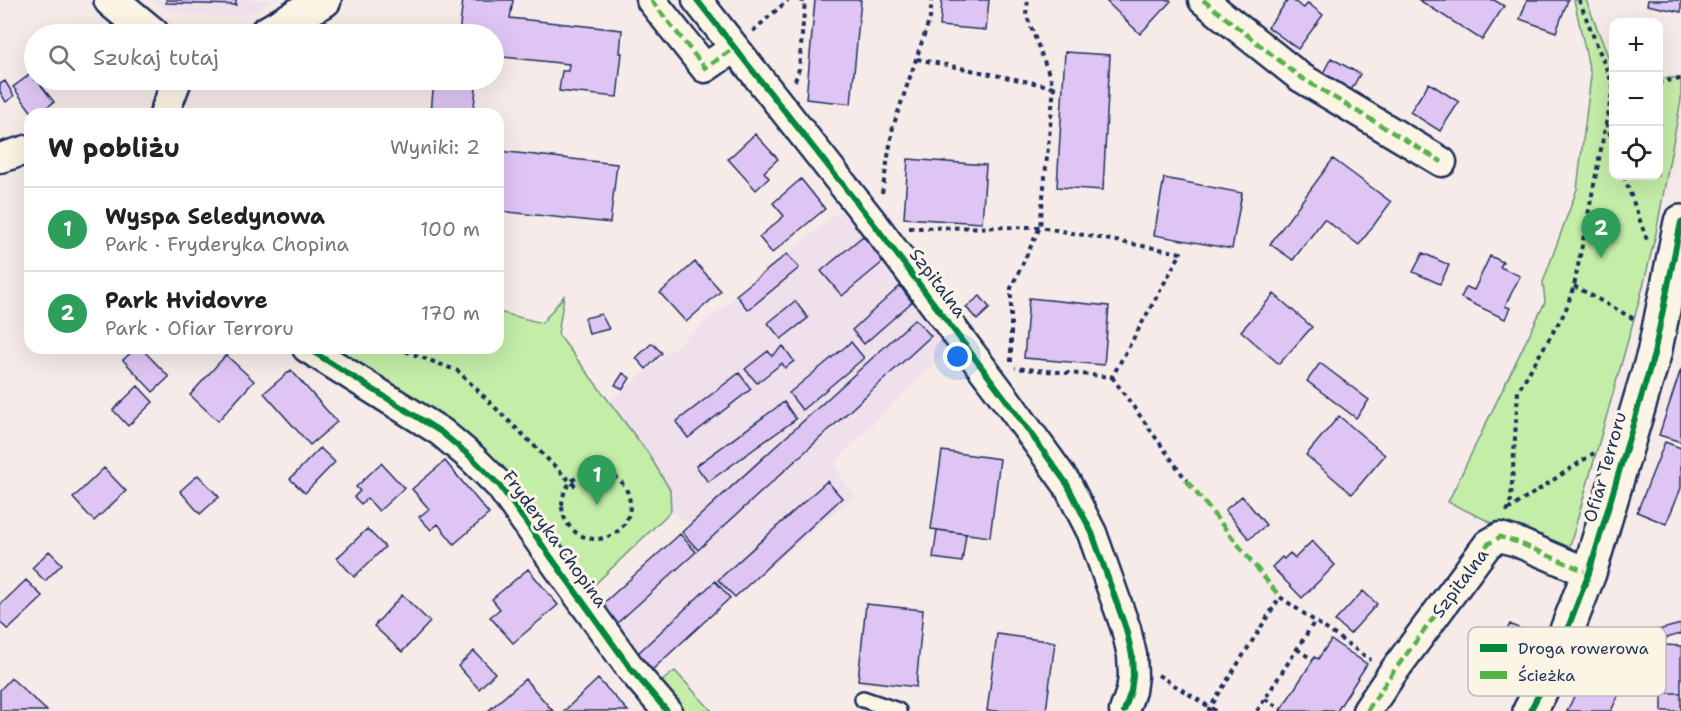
<!DOCTYPE html>
<html lang="pl">
<head>
<meta charset="utf-8">
<style>
  :root { --surface:#fff; --page:#f6f6f6; --text:#222; --muted:#767676; --line:#e0e0e0; --accent:#1f6fb2 }
  body { margin:0; font-family:"Shantell Sans",sans-serif; background:var(--page); color:var(--text) }
  .controls { position:absolute; right:18px; top:18px; display:grid; overflow:hidden; border-radius:12px; box-shadow:0 6px 24px #0002 }
  .controls button { width:54px; height:54px; display:grid; place-items:center; padding:0; border:0; border-bottom:2px solid var(--line); background:var(--surface); color:var(--text); font:30px sans-serif }
  .you { position:absolute; left:958px; top:357px; width:21px; height:21px; margin:-15px; border:4px solid #fff; border-radius:50%; background:#1a73e8; box-shadow:0 0 0 9px #1a73e833 }
  .badge { display:grid; place-items:center; width:39px; height:39px; border-radius:50%; background:var(--accent); color:#fff; font-size:20px; font-weight:700 }
  .pin { position:absolute; translate:-50% -50px; filter:drop-shadow(0 2px 3px #0008) }
  .pin::after { content:''; position:absolute; top:32px; width:21px; height:18px; background:inherit; clip-path:polygon(0 0,100% 0,50% 100%) }
  .list { margin:0; padding:0; list-style:none }
  h2 { display:flex; justify-content:space-between; align-items:center; height:78px; margin:0; padding:0 24px; font-size:26px }
  h2 small { font-size:20px; font-weight:400; color:var(--muted) }
  .list li { display:grid; grid-template-columns:39px 1fr auto; gap:18px; align-items:center; box-sizing:border-box; height:84px; padding:0 24px; border-top:2px solid var(--line) }
  .list b { display:block; font-size:22px; white-space:nowrap }
  .list p { margin:0; font-size:20px; white-space:nowrap; color:var(--muted) }
  .list em { font-size:20px; font-style:normal; color:var(--muted) }
  .icon { flex:none; width:33px; height:33px; fill:none; stroke:currentColor; stroke-width:2; stroke-linecap:round; stroke-linejoin:round }
  .map { position:relative; flex:none; width:1681px; height:711px; overflow:hidden }
  .search { position:absolute; background:var(--surface); box-shadow:0 6px 24px #0002; left:24px; top:24px; width:480px; height:66px; display:flex; align-items:center; gap:15px; box-sizing:border-box; padding:0 21px; border-radius:33px; color:var(--muted); font-size:22px }
  .panel { position:absolute; background:var(--surface); box-shadow:0 6px 24px #0002; left:24px; top:108px; width:480px; height:246px; border-radius:18px }
  .map>svg:first-child { display:block }
</style>
</head>
<body>
<div class="map">
<svg width="1681" height="711" viewBox="0 0 1681 711">
  <rect width="100%" height="100%" fill="#f6ebe8"/>
  <filter id="ink" filterUnits="userSpaceOnUse"><feTurbulence type="fractalNoise" baseFrequency=".0167" numOctaves="2"/><feDisplacementMap in="SourceGraphic" scale="12" xChannelSelector="R" yChannelSelector="G"/><feConvolveMatrix kernelMatrix="1 2 1 2 8 2 1 2 1" color-interpolation-filters="sRGB"/></filter>
  <g filter="url(#ink)">
    <path fill="#efe0ec" d="M152 0H272L257 11 226 16H213L172 12Z
      M843 208 949 347 833 464 854 496 735 597 730 598 652 670 637 654 604 602 691 525 671 511 670 490 648 453 609 402Z"/>
    <path fill="#c4eda8" stroke="#708e83" stroke-width="1.5" d="M1574 0H1586L1613 69 1614 176H1658L1659 78H1681V100L1656 233 1643 287 1567 556 1505 529 1448 502 1545 302 1543 282 1577 189 1591 76Z
      M564 296 558 334 648 453 670 490 671 511 591 588C561 541 531 495 490 457L330 348H498V312L542 323Z
      M675 671 712 711H683L658 684Z"/>
    <path fill="#dfc5f4" stroke="#1b2f5e" stroke-width="1.5" d="M166 0H236V5L166 3Z
      M463 0H513L510 18 622 30 620 53H622L617 97 559 91 562 71H568L569 64 494 56V34H459Z
      M815 0H861L851 104 806 99Z
      M942 0H989L986 30 940 26Z
      M1105 0H1170L1171 1 1140 34Z
      M1288 0H1292L1304 8 1308 3 1323 15 1298 49 1268 27Z
      M1419 0H1494L1504 6 1482 40Z
      M1527 0H1568L1556 32 1520 19Z
      M1648 0H1681V12L1647 5Z
      M1065 52 1110 55 1103 190 1057 187Z
      M1331 58 1360 74 1350 92 1321 77Z
      M32 73 34 80H37L54 102 38 114H33L13 87Z
      M66 80H80L73 87Z
      M87 80H102L95 86Z
      M434 80H477L473 114 431 113Z
      M5 81 14 96 6 102 0 92V84Z
      M1429 83 1459 102 1440 131 1410 112Z
      M755 134 778 159 764 172 769 178 756 190 728 159Z
      M498 151 617 164 610 223 498 211Z
      M908 159 986 165 982 223 904 218Z
      M1333 159 1391 202 1359 245 1324 219 1293 260 1270 244Z
      M1164 178 1242 193 1232 249 1154 235Z
      M801 179 825 209 772 253 759 237 784 216 773 203Z
      M863 236 884 261 842 296 821 271Z
      M1423 253 1449 265 1440 284 1413 272Z
      M787 254 799 268 748 310 736 295Z
      M1490 256 1503 262 1500 267 1520 276 1505 306 1510 308 1505 319 1461 298 1466 287 1474 290Z
      M695 262 721 291 686 322 660 293Z
      M900 286 912 302 864 344 852 330Z
      M1274 294 1312 327 1279 364 1241 331Z
      M980 296 990 308 977 320 966 307Z
      M1029 298 1109 306 1104 365 1024 358Z
      M795 301 808 318 781 339 768 323Z
      M601 314 609 329 589 334 585 318Z
      M915 319 931 336 698 550 682 532Z
      M851 342 864 358 802 410 789 393Z
      M652 343 662 353 646 369 636 358Z
      M783 346 794 361 785 368 782 363 757 383 745 369 768 351 772 356Z
      M136 348H141L169 377 153 392 123 360Z
      M226 355 254 381 218 421 190 395Z
      M1320 363 1369 400 1356 418 1307 381Z
      M1681 369V442L1659 435Z
      M291 370 337 422 310 445 264 393Z
      M623 373 630 378 623 389 615 385Z
      M739 373 751 389 688 438 676 422Z
      M138 386 153 402 128 426 113 410Z
      M784 402 796 419 708 482 696 466Z
      M1339 416 1385 455 1352 494 1306 455Z
      M1665 442 1681 448V488L1666 524 1637 512Z
      M320 448 335 462 305 493 290 479Z
      M942 451 1000 459 990 537 931 529Z
      M445 461 489 514 454 544 438 524 431 530 419 517 429 509 412 489Z
      M381 463 404 488 379 511 367 498 361 504 354 497 360 491 356 487Z
      M104 468 126 491 94 521 73 498Z
      M198 475 219 497 200 514 180 491Z
      M827 481 842 498 735 597 718 580Z
      M1242 496 1266 525 1249 539 1225 510Z
      M367 529 385 547 354 577 337 558Z
      M937 530 966 534 962 562 933 558Z
      M680 534 696 552 613 627 597 609Z
      M1312 541 1335 565 1302 598 1272 567 1282 557 1284 559 1290 553 1295 558Z
      M49 551 62 564 45 581 32 568Z
      M528 569 558 605 513 643 490 617 500 609 492 599Z
      M26 580 43 597 8 630 0 622V605Z
      M715 581 730 598 652 670 637 654Z
      M1363 591 1377 604 1350 634 1335 621Z
      M402 595 430 622 402 652 374 626Z
      M866 604 923 610 916 687 858 680Z
      M1510 624 1540 639 1515 688 1484 673Z
      M1681 624V634L1652 642 1654 631Z
      M997 634 1055 642 1046 711H987Z
      M1331 640 1367 664 1337 711H1280L1315 657 1318 659Z
      M1664 645 1681 646V693H1662Z
      M474 651 495 673 479 689 458 666Z
      M1591 662 1626 679 1611 711H1567Z
      M11 678 47 711H0V690Z
      M525 679 553 711H488Z
      M598 679 628 711H564Z
      M1662 693H1681V711H1662Z"/>
    <g fill="none" stroke-linecap="round" stroke-linejoin="round">
      <g stroke="#1b2f5e" stroke-width="20">
        <path id="service" d="M863 699 898 711"/>
      </g>
      <g stroke="#1b2f5e" stroke-width="33">
        <path id="minor" d="M651 0 705 68 734 48
          M697 0 877 228 1010 405 1067 484 1092 533 1126 629 1132 655 1133 676 1131 691 1124 711
          M1203 0 1300 77 1442 162
          M164 114 177 80
          M0 158 30 149
          M307 348 441 432 472 458 500 486 631 669 667 711
          M1367 711 1391 675 1488 544 1500 537 1517 542 1589 573"/>
      </g>
      <g stroke="#1b2f5e" stroke-width="38">
        <path id="tertiary" d="M111 0 152 34
          M266 34 324 0
          M1530 711 1539 694 1561 646 1589 573 1654 354 1681 222"/>
      </g>
      <path stroke="#1b2f5e" stroke-width="4" stroke-dasharray="4.5 4.5" stroke-linecap="butt" d="M1579 0 1614 88
        M753 31 788 0
        M917 59 1054 87
        M795 81 799 69 805 1 796 0
        M1658 82 1681 79
        M1606 123 1614 145
        M1624 176 1647 240
        M882 193 893 127 930 18 932 0
        M909 228 1040 227 1181 253 1112 377 1015 368
        M1574 286 1634 319
        M397 348 458 371 578 489
        M1011 362V288L1040 227 1054 87 1026 14 1028 0
        M1112 377 1187 481
        M562 505a34 34 0 1 1 68 0a34 34 0 1 1-68 0Z
        M1508 510 1594 453
        M1507 512 1511 500 1518 391 1565 312 1574 286 1613 88
        M1297 649 1313 660
        M1158 675 1216 711
        M1265 699 1281 709
        M1208 711 1280 597 1371 660
        M1257 711 1315 621"/>
      <use href="#service" stroke="#fcf5e5" stroke-width="15"/>
      <use href="#minor" stroke="#fcf5e5" stroke-width="28"/>
      <use href="#tertiary" stroke="#fcf5e5" stroke-width="33"/>
      <path stroke="#55b248" stroke-width="4.5" stroke-dasharray="9 4.5" stroke-linecap="butt" d="M651 0 705 68 734 48
        M1203 0 1300 77 1442 162
        M1187 481 1280 597
        M1367 711 1391 675 1488 544 1500 537 1517 542 1589 573"/>
      <g stroke="#fcf5e5" stroke-width="10">
        <path id="cycleway" d="M697 0 877 228 1010 405 1067 484 1092 533 1126 629 1132 655 1133 676 1131 691 1124 711
          M307 348 441 432 472 458 500 486 631 669 667 711
          M1530 711 1539 694 1561 646 1589 573 1654 354 1681 222"/>
      </g>
      <use href="#cycleway" stroke="#00873e" stroke-width="6"/>
    </g>
  </g>
  <g text-anchor="middle" dominant-baseline="central" stroke-width="6" stroke-linejoin="round" paint-order="stroke">
    <g font-size="18" fill="#1b2f5e" stroke="#fcf5e5">
      <text transform="translate(938 283) rotate(53)">Szpitalna</text>
      <text transform="translate(1605 467) rotate(-74)">Ofiar Terroru</text>
      <text transform="translate(555 539) rotate(54)">Fryderyka Chopina</text>
      <text transform="translate(1460 583) rotate(-53)">Szpitalna</text>
    </g>
  </g>
  <rect x="1468" y="627" width="198" height="69" rx="9" fill="#fcf5e5" stroke="#b8babc" stroke-width="1.5"/>
  <rect x="1480" y="644" width="27" height="8" fill="#00873e"/>
  <rect x="1480" y="671" width="27" height="8" fill="#55b248"/>
  <g font-size="16" fill="#1b2f5e">
    <text x="1518" y="654">Droga rowerowa</text>
    <text x="1518" y="681">Ścieżka</text>
  </g>
</svg>
<div class="controls">
<button>+</button>
<button>−</button>
<button><svg class="icon" aria-label="locate" viewBox="0 0 24 24"><circle cx="12" cy="12" r="6"/><path d="M12 2v4M12 18v4M2 12h4M18 12h4"/></svg></button>
</div>
<div class="you"></div>
<div class="pin badge" style="left:597px;top:505px;background:#2e9e5b">1</div>
<div class="pin badge" style="left:1601px;top:258px;background:#2e9e5b">2</div>
<div class="search"><svg class="icon" aria-label="search" viewBox="0 0 24 24"><circle cx="10" cy="10" r="6"/><path d="M15 15l6 6"/></svg>Szukaj tutaj</div>
<section class="panel">
<h2>W pobliżu<small>Wyniki: 2</small></h2>
<ul class="list">
<li><span class="badge" style="background:#2e9e5b">1</span><div><b>Wyspa Seledynowa</b><p>Park · Fryderyka Chopina</p></div><em>100 m</em></li>
<li><span class="badge" style="background:#2e9e5b">2</span><div><b>Park Hvidovre</b><p>Park · Ofiar Terroru</p></div><em>170 m</em></li>
</ul>
</section>
</div>
</body>
</html>
